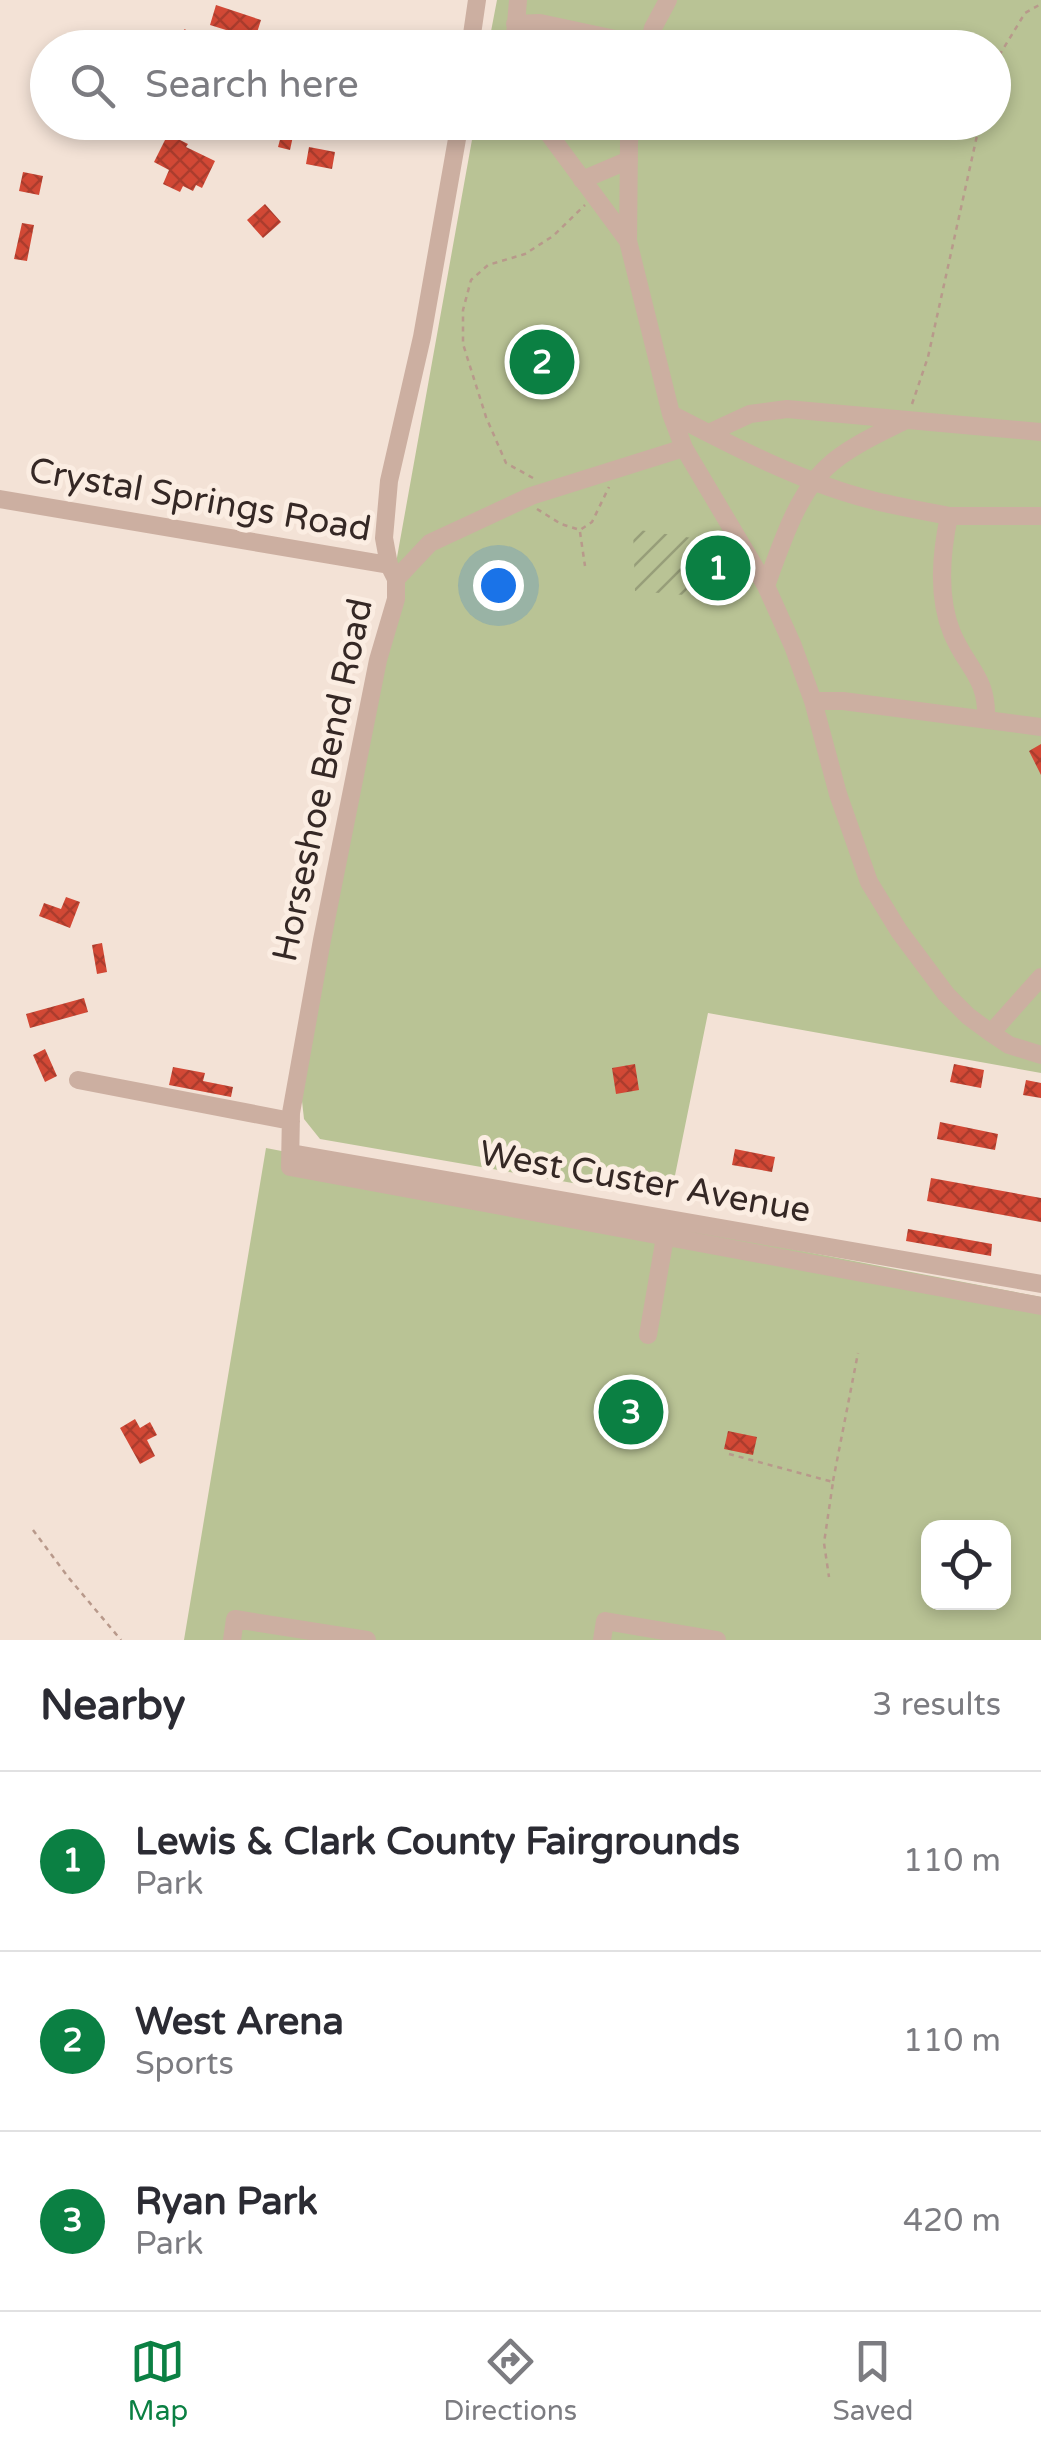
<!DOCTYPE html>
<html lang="en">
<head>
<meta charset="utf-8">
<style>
  :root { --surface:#fff; --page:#f7f7f7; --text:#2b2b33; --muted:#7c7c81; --line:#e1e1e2; --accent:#0b8043 }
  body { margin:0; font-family:"Varela Round",sans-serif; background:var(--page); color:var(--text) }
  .controls { position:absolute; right:30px; bottom:30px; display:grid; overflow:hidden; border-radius:20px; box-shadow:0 5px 15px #0003 }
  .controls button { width:90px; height:90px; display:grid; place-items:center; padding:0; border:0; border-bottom:2px solid var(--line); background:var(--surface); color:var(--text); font:50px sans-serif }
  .you { position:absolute; left:498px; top:585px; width:35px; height:35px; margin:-25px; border:8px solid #fff; border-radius:50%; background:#1a73e8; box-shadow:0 0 0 15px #1a73e833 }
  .badge { display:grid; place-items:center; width:65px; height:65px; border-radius:50%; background:var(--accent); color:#fff; font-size:32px; font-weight:700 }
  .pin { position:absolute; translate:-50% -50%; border:5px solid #fff; box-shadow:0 2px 10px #0006 }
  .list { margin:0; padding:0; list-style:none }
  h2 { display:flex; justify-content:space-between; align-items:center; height:130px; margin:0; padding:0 40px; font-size:42px }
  h2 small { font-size:32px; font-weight:400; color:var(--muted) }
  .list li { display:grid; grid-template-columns:65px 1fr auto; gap:30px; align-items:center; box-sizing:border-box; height:180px; padding:0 40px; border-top:2px solid var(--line) }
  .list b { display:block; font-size:38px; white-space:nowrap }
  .list p { margin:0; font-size:32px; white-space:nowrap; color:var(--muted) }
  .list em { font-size:32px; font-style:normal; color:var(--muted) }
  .icon { flex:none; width:55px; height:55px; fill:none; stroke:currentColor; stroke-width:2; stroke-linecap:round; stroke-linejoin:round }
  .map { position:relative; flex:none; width:1041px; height:1640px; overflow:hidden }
  .search { position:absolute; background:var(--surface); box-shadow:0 5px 15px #0003; left:30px; right:30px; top:30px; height:110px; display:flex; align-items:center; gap:25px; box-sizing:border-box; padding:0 35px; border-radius:55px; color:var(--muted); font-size:38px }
  .sheet { height:670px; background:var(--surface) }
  nav { display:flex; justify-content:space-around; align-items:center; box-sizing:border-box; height:140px; border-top:2px solid var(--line); background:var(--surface); font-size:28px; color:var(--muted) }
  nav a { display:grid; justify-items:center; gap:5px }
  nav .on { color:var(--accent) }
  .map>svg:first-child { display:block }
</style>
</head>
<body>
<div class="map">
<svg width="1041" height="1640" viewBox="0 0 1041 1640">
  <defs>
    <pattern id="garden-furrows" width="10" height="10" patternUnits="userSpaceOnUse" patternTransform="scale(2.5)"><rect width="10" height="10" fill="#b9c395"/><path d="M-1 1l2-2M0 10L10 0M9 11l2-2" fill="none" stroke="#979e79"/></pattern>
    <pattern id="building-cross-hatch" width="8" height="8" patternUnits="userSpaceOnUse" patternTransform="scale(2.5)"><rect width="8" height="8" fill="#d24835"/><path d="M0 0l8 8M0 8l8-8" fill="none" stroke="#ab3c2d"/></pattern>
  </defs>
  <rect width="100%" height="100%" fill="#f3e2d6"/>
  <path fill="#b9c395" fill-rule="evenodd" d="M497 0H1041V1073L708 1013 670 1200 320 1139 304 1119 301 1092 475 123 994 122V48L488 47Z
    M266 1148 1041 1297V1640H184ZM928 1528H1004V1602H928Z"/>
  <path fill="url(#garden-furrows)" d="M633 529 725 543 721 598 635 591Z"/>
  <path fill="url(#building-cross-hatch)" d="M216 5 261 20 255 39 210 25Z
    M185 29 192 38 179 48H141L170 31 174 38Z
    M272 122 295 127 290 150 278 147 281 136 270 134Z
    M168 134 188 144 186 147 215 161 202 188 196 185 193 191 183 186 180 192 163 184 169 170 154 162Z
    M309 147 335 152 332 169 306 164Z
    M23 172 43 176 39 195 19 191Z
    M265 204 281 222 263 238 247 220Z
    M22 223 34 225 27 261 14 259Z
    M1041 744V775L1029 751Z
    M66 897 80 902 70 928 39 916 44 903 61 909Z
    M102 943 107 972 97 974 92 945Z
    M84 998 88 1012 30 1028 26 1014Z
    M45 1049 57 1076 45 1082 33 1055Z
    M635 1064 639 1090 616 1094 612 1068Z
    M954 1064 984 1070 981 1088 950 1082Z
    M173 1067 205 1073 203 1081 233 1087 231 1097 169 1085Z
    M1026 1080 1041 1083V1098L1023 1095Z
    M940 1122 998 1134 995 1150 937 1139Z
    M735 1149 775 1157 772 1172 732 1165Z
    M931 1178 1041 1198V1222L927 1201Z
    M908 1229 992 1244 991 1256 906 1241Z
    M135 1419 140 1428 150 1422 157 1435 147 1440 155 1456 140 1464 120 1428Z
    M728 1431 757 1437 753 1455 724 1449Z"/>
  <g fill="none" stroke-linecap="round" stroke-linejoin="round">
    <path stroke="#b8998b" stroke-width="2.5" stroke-dasharray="5 5" stroke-linecap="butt" d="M994 64 1025 13 1041 4
      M912 404 928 357 980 122
      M533 478 506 463 486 417 463 344V310L471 280 488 265 525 254 553 236 585 205
      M537 509 561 524 580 530 592 522 609 487
      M580 532 585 566
      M729 1454 833 1482 824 1543 829 1577
      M833 1481 858 1353
      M33 1530 68 1577 121 1640"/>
    <path stroke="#ccafa1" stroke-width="18" d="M515 24 540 23 648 46
      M470 48 477 0
      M514 48 518 0
      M648 48 653 28 668 0
      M460 122 422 337 389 481 384 538 389 565 396 579V599L378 660 322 940 291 1113 290 1167 1041 1306
      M540 122 628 241 671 414 684 448 766 586 793 646 813 701 838 794 869 882 899 931 946 994 968 1016 991 1033 1009 1045 1041 1055
      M582 180 629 160
      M628 241 629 141 633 122
      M671 414C733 446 797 480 864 498 892 506 921 510 949 516 941 554 937 596 952 633 967 669 988 677 986 720
      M709 433 750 414 787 409 1041 432
      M0 499 389 565
      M949 516H1041
      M396 579 430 543 531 496 684 448
      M766 586C780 548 796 496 826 468 846 448 882 432 906 420
      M813 701H843L1041 727
      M991 1033 1041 977
      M78 1080 291 1121
      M291 1153 1041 1284
      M648 1335 665 1237
      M232 1640 235 1619 367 1640
      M602 1640 605 1621 717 1640"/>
  </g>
  <g text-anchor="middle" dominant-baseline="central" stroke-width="10" stroke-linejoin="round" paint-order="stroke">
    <g font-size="35" fill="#352825" stroke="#fbede2">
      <text transform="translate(200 500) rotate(10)">Crystal Springs Road</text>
      <text transform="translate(323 780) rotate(-78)">Horseshoe Bend Road</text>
      <text transform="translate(645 1182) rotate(10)">West Custer Avenue</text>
    </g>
  </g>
</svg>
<div class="controls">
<button><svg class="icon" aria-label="locate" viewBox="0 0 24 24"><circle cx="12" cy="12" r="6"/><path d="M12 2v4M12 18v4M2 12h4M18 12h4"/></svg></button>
</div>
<div class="you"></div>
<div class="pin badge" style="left:718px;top:568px">1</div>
<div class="pin badge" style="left:542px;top:362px">2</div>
<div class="pin badge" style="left:631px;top:1412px">3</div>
<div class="search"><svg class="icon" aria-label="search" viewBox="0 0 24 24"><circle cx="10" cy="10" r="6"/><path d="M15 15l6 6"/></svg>Search here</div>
</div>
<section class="sheet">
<h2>Nearby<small>3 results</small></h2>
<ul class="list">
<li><span class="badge">1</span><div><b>Lewis &amp; Clark County Fairgrounds</b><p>Park</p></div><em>110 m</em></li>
<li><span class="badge">2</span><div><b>West Arena</b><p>Sports</p></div><em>110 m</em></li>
<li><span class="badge">3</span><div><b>Ryan Park</b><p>Park</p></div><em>420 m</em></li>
</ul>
</section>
<nav>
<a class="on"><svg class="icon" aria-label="map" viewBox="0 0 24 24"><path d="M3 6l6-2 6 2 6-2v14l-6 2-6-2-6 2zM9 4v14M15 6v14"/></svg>Map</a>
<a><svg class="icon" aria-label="directions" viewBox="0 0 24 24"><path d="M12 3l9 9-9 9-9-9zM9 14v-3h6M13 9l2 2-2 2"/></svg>Directions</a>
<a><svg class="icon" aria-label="saved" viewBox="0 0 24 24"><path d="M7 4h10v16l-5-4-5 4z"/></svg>Saved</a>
</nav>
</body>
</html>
